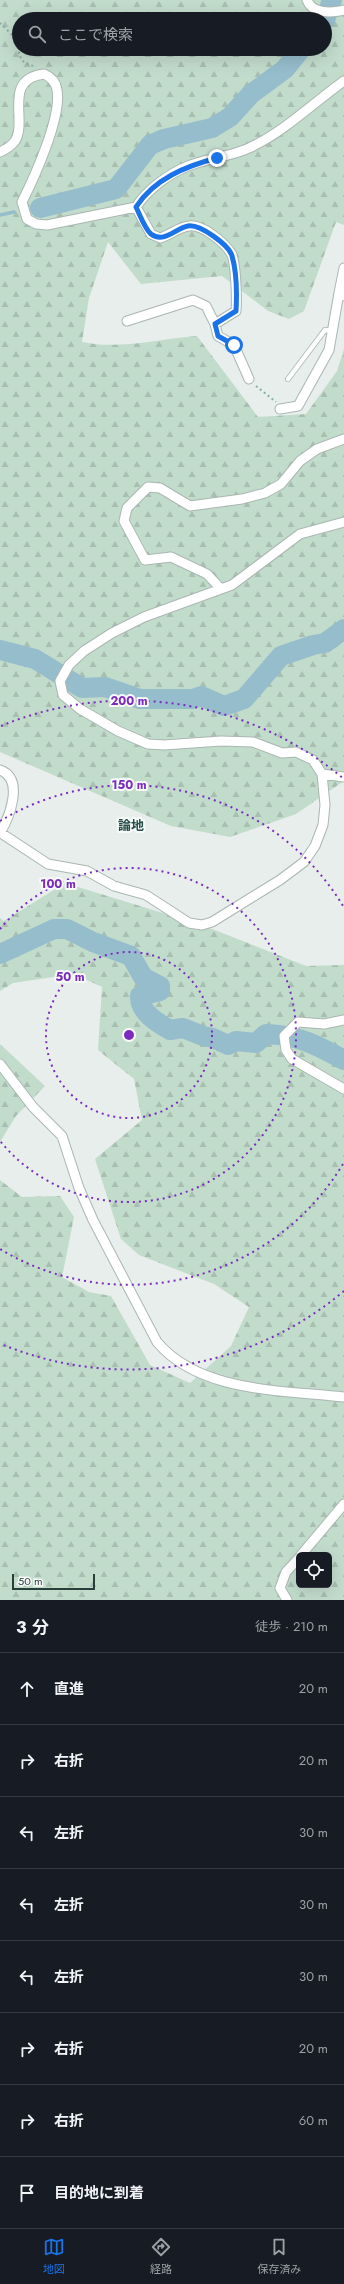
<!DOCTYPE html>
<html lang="ja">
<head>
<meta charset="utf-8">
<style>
  :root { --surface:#171b24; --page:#20242c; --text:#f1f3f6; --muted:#9ea1a6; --line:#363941; --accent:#1a73e8 }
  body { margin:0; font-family:Jost,"Noto Sans JP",sans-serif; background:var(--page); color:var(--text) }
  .controls { position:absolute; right:12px; bottom:12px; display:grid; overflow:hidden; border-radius:6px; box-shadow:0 4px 16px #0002 }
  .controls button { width:36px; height:36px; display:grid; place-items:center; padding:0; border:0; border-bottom:1px solid var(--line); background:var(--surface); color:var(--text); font:20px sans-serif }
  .scale { position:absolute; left:12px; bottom:10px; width:83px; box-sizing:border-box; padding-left:4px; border:2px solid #273e3a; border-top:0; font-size:11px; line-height:14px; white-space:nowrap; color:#273e3a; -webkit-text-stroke:3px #f7faf9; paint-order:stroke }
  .stop { position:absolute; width:12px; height:12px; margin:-9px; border:3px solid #1a73e8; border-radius:50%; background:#fff }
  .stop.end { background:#1a73e8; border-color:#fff; box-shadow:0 1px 4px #0008 }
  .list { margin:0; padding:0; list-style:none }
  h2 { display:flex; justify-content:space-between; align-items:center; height:52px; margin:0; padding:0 16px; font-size:17px }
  h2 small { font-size:13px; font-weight:400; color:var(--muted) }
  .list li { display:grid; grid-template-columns:26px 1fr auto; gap:12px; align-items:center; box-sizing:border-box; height:72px; padding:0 16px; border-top:1px solid var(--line) }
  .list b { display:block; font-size:15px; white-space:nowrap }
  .list em { font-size:13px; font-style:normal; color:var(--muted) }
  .icon { flex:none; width:22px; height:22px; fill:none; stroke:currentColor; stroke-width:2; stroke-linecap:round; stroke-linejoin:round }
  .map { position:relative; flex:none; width:344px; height:1600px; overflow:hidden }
  .search { position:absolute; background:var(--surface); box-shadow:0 4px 16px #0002; left:12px; right:12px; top:12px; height:44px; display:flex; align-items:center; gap:10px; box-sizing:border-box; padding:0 14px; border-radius:22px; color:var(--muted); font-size:15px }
  .sheet { height:628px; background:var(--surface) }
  nav { display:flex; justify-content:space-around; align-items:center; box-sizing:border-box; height:56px; border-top:1px solid var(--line); background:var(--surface); font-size:11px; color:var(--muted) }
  nav a { display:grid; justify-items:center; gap:2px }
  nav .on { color:var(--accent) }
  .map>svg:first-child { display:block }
</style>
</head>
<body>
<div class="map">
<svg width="344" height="1600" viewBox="0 0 344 1600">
  <defs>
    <pattern id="forest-firs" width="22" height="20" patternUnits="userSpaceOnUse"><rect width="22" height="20" fill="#c2dccc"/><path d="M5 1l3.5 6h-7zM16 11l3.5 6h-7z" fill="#a7beb0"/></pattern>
  </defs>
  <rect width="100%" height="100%" fill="#e7eeeb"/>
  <path fill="url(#forest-firs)" fill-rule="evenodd" d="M0 0H344V225L336 222 304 311 289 319 268 311 222 276 141 284 108 242 89 298 82 342C120 350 158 339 197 336L258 417 306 414 337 371 344 349V781L296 814 230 837 171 826 0 752ZM19 19H325V49H19Z
    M65 883 202 925 306 966 344 965V1600H0V1180L22 1197 60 1196 74 1217 62 1277 89 1292 111 1296 150 1365 190 1383 231 1346 249 1307 214 1284 139 1255 121 1239 95 1159 142 1120 134 1079 98 1050 102 987 74 974 13 983 0 991V918L4 921ZM299 1555H329V1585H299Z
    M0 1044 45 1086 16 1116 0 1142Z"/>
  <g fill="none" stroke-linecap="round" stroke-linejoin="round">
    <path stroke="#96bdcc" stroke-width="3.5" d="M34 209 40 208
      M0 215 14 212"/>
    <path stroke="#96bdcc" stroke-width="20" d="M325 20 332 0
      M40 208 116 189 150 145 164 139 212 128 230 117 251 94 285 69 301 49
      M0 650 35 659 82 688 105 687 140 699H193L201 696 224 706 244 699 281 656 313 645 325 643 344 629
      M0 954 54 929H67L93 942 131 956 143 977 160 986V991L140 996C139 1012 158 1023 170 1030L183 1028 203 1036 213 1038 228 1045 236 1041 256 1043 266 1034C298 1035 317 1045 344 1060"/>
    <g stroke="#aab6b2" stroke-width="6">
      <path id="lane" d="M288 379 325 330 332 331"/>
    </g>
    <g stroke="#aab6b2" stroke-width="11">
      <path id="street" d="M307 0C312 14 332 13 344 10
        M0 152C5 150 12 145 15 141 28 120 2 79 44 74 51 77 56 83 57 90 62 117 34 178 22 202L27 219 36 224 47 225 136 207C147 190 168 174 188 166 207 158 230 157 249 148 284 132 313 103 344 81
        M136 207 151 234 160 238C170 235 179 227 189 226 202 224 224 242 231 253 236 261 237 300 236 311L215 324 218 336 234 345 249 379
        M342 296 339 293 344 268
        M127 321 193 300 206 306 215 324
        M280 409 298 406 329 350 339 293
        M221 589 207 574 171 557 145 560 124 521 127 508 148 487 160 488 190 506 242 499 265 493 281 484 300 461 317 449 344 439
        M0 770C25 779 9 818 0 833
        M322 774 344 777
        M1 833 48 864 87 871 114 886 146 895 189 923 202 925 212 922 280 880 304 862 315 846 323 825 325 805 322 774 313 760 296 752 282 753 253 742 221 741 164 745 148 744 118 731 80 709 63 695 60 681 69 665 84 651 112 633 144 617 232 585 300 534 344 522
        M344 1020 324 1024 298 1022 284 1036 286 1050 292 1059 344 1089
        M0 1064 33 1107 62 1136 79 1188 93 1220 157 1342C200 1393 283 1390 344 1397
        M301 1555 344 1504
        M287 1600 280 1588 286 1572 299 1558"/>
    </g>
    <path stroke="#8bada6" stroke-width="2" stroke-dasharray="2 3" stroke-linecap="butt" d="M0 23C5 28 12 34 15 40 21 51 16 63 34 66
      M256 386 276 402"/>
    <use href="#lane" stroke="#fff" stroke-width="4.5"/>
    <use href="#street" stroke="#fff" stroke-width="9"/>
  </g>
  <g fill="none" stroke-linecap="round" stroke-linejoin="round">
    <path stroke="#1a73e8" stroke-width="5" d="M217 158C186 166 154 179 136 207 140 215 145 229 151 234 164 244 176 228 188 226 200 224 229 245 232 256 237 273 237 293 236 311L215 324 218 336 234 345"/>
  </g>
  <g fill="none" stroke="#7b2cbf" stroke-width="2" stroke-dasharray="2 4">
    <circle cx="129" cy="1035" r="83"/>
    <path d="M0 929A167 167 0 1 1 0 1141"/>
    <path d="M343 1164A250 250 0 0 1 0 1249M0 821A250 250 0 0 1 343 906"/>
    <path d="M344 1291A334 334 0 0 1 1 1344M1 726A334 334 0 0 1 344 779"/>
  </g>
  <g text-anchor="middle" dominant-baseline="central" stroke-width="4" stroke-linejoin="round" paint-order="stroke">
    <g font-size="13" font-weight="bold" fill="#254e49" stroke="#f7faf9">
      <text x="131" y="825">論地</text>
    </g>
  </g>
  <circle cx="129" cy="1035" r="6" fill="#7b2cbf" stroke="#f7faf9" stroke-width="2"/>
  <g font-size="12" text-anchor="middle" font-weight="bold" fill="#7b2cbf" stroke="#f7faf9" stroke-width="4" stroke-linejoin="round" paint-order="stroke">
    <text x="129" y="705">200 m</text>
    <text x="129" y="789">150 m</text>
    <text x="58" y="888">100 m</text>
    <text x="70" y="981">50 m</text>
  </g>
</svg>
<div class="controls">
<button><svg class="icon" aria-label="locate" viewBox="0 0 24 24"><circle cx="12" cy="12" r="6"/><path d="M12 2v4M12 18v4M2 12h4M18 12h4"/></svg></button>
</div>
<div class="scale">50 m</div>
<div class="stop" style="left:234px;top:345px"></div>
<div class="stop end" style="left:217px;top:158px"></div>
<div class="search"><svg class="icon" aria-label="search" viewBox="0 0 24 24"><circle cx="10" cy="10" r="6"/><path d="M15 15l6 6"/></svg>ここで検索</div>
</div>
<section class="sheet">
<h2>3 分<small>徒歩 · 210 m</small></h2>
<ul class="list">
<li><svg class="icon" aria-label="ahead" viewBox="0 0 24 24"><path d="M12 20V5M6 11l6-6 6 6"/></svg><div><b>直進</b></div><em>20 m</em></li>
<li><svg class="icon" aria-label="right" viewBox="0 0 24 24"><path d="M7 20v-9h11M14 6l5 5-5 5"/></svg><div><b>右折</b></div><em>20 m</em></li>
<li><svg class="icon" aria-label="left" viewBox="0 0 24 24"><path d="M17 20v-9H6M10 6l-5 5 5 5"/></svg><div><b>左折</b></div><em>30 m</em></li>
<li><svg class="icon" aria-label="left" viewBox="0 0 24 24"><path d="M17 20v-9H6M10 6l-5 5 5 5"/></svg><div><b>左折</b></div><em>30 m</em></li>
<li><svg class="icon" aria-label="left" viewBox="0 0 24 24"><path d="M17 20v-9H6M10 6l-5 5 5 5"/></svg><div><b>左折</b></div><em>30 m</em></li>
<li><svg class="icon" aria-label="right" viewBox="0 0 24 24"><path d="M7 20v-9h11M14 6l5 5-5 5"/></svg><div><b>右折</b></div><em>20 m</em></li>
<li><svg class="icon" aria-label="right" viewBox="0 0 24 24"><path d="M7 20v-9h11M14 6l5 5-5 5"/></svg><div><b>右折</b></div><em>60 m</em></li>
<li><svg class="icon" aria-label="arrive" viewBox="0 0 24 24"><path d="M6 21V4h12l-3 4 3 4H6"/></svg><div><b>目的地に到着</b></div></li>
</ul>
</section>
<nav>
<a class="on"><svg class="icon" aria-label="map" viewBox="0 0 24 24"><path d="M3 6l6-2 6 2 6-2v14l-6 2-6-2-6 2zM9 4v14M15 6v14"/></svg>地図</a>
<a><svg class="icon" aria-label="directions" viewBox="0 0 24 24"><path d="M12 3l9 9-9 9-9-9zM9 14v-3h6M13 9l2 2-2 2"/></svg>経路</a>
<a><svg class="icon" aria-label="saved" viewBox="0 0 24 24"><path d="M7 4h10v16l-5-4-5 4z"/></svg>保存済み</a>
</nav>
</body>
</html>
